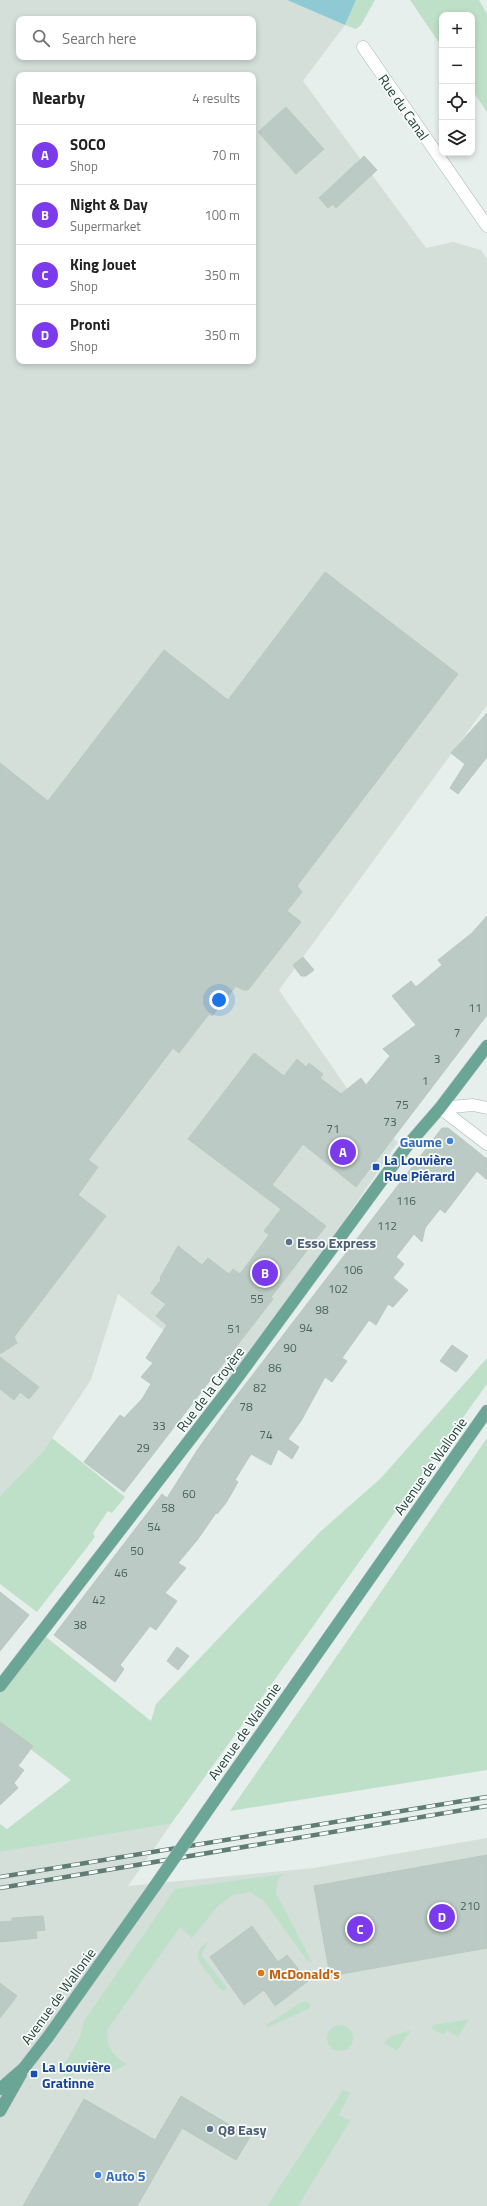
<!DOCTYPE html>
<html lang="en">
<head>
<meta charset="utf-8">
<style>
  :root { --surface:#fff; --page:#f6f6f6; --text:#222; --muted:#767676; --line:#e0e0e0; --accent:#7c3aed }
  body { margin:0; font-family:"Titillium Web",sans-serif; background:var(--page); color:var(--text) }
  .controls { position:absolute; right:12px; top:12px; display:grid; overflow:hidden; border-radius:8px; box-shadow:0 2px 6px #0003 }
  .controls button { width:36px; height:36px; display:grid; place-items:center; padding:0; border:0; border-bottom:1px solid var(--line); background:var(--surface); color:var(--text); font:20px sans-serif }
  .you { position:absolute; left:219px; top:1000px; width:14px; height:14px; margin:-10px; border:3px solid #fff; border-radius:50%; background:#1a73e8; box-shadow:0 0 0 6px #1a73e833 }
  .badge { display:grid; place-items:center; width:26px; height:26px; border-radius:50%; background:var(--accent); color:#fff; font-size:13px; font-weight:700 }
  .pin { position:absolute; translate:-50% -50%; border:2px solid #fff; box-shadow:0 1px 4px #0006 }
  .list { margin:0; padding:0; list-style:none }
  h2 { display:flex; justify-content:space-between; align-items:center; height:52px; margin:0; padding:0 16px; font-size:17px }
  h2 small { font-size:13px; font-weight:400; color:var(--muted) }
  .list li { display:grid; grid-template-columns:26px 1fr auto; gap:12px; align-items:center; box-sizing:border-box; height:60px; padding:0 16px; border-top:1px solid var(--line) }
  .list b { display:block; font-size:15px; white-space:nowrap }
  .list p { margin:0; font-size:13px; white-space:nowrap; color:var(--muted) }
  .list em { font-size:13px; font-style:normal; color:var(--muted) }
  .icon { flex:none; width:22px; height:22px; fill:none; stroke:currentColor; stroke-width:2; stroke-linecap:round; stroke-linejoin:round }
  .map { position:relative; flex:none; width:487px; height:2206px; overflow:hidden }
  .search { position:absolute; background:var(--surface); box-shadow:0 2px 6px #0003; left:16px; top:16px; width:240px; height:44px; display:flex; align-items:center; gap:10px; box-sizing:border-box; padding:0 14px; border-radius:8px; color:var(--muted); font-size:15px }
  .panel { position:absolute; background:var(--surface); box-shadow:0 2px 6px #0003; left:16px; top:72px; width:240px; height:292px; border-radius:8px }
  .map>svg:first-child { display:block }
</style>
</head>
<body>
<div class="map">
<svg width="487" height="2206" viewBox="0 0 487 2206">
  <rect width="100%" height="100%" fill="#e6efeb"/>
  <path fill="#d4dfda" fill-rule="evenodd" d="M0 0H287L345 25 303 81 426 248 453 242 481 250 487 259V705L279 990 369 1120 398 1142 232 1385 118 1294 91 1380 44 1450 0 1496ZM19 19H253V57H19ZM19 75H253V361H19Z
    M171 1824 128 1886 314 1868 487 1838V2206H0V1852Z"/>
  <path fill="#bfe0c8" d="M356 0H375L361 25 356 29 345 25Z
    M410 0H479L487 14V112L472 90V15H442V47Z
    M487 1358V1384L171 1824 0 1852V1824L7 1829 71 1780 0 1726V1686L41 1633 151 1721 156 1704 320 1532 381 1478Z
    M52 1438 125 1497 112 1513 108 1511 93 1533 95 1537 37 1612 0 1584V1496L44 1450Z
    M487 1438V1770L230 1811Z
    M283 1874 278 1880 276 1893 313 1964 306 1959 264 1901 250 1892 233 1895 218 1906 192 1938 180 1927 108 2029C105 2046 113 2057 127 2064 109 2075 96 2078 76 2073L68 2078 60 2072 80 2037 84 2021 175 1889Z
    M209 1941 202 1952V1956L227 1988 224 1991C218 1989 214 1982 211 1977 199 1962 189 1954 209 1941Z
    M302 2002H309L311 2005 308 2009 267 2028 266 2025Z
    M469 2019 458 2037 447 2030 443 2035 431 2028 434 2025Z
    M327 2038a13 13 0 1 1 26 0a13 13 0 1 1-26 0Z
    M411 2030 397 2051 384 2043 391 2036Z
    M343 2090 350 2093 339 2115 350 2121 298 2206H267Z"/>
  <path fill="#8ec9d4" d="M287 0H356L345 25Z"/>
  <path fill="#bbcac4" stroke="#b8c9c2" d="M286 107 324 149 296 174 258 132Z
    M364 156 377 170 336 208 333 204 328 208 319 198Z
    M325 572 458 674 297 886 302 892 287 911 301 922 248 990H243L236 986 212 1016 209 1014 179 1053 173 1048 88 1160 98 1167 78 1195 106 1216 14 1337 17 1343 0 1354V763L48 801 164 650 228 700Z
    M487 713V757L458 794 450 788 465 764 451 753Z
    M487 916V1015L356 1187 303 1144 272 1185 326 1226 271 1297 273 1299 124 1492 84 1462 120 1415 124 1418 142 1399 151 1384 141 1377 153 1363 146 1358 167 1325 156 1316 166 1304 151 1293 161 1280 160 1278 178 1246 202 1265 208 1258 229 1274 233 1269 240 1274 269 1235 264 1231 281 1209 188 1139 254 1053 284 1076 297 1059 306 1067 309 1063 323 1074 320 1078 341 1094 361 1078 366 1085 390 1056 383 1049 416 1025 392 996 411 981 416 987 442 965 438 960 472 933Z
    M303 957 314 970 306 976H301L293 965Z
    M442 1128H448L487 1159V1180L477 1171 445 1213 440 1209 425 1228 422 1242 414 1234 396 1257 404 1264 393 1278 408 1290 393 1307 388 1304 376 1325 369 1320 342 1358 347 1361 332 1382 325 1377 301 1421 288 1439 299 1447 292 1459 278 1449 271 1465 251 1454 235 1480 238 1482 226 1503 217 1514 216 1513 198 1539 178 1563 186 1568 165 1593 177 1601 156 1630 150 1626 120 1665 124 1669 115 1682 54 1635 162 1494 167 1498 198 1449 231 1403Z
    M452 1345 468 1356 456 1372 440 1361Z
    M0 1357 39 1387 29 1399 20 1392 14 1400 0 1389Z
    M0 1592 29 1615 0 1651Z
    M177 1647 189 1656 178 1670 167 1661Z
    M0 1722 33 1746 18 1766 24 1770 14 1783 18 1788 0 1805Z
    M487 1855V1948L330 1976 314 1886Z
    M43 1916 45 1930 36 1931 37 1938 0 1942V1922L12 1921V1918Z
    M252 1926 278 1962 287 1955 308 1981 275 2006 264 1990 244 2005 210 1957Z
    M0 1983 17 1996 0 2018Z
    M181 2096 250 2137 236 2160 182 2128 137 2206H23L84 2099 155 2140Z"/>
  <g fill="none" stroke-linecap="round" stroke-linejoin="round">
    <g stroke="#a8b8b2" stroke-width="13">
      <path id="street" d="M363 47 487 226
        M440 1108 487 1144
        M440 1108 473 1105 487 1108"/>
    </g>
    <g stroke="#c2cac8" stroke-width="13">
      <path id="primary" d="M0 1686 232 1385 407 1146 440 1108 487 1046
        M230 1778 487 1411
        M0 2089 24 2068 48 2037 155 1886
        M0 2111 21 2074"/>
    </g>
    <use href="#street" stroke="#fff" stroke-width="12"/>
    <use href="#primary" stroke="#6aa596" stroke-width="12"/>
    <g stroke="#5f7d75" stroke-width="4.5">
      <path id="rail" d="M0 1877 487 1797
        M0 1888 487 1806"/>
    </g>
    <use href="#rail" stroke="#f7fbf9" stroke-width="3" stroke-dasharray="9" stroke-linecap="butt"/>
    <g stroke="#c2cac8" stroke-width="13" stroke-linecap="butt">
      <path id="primary-bridge" d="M155 1886 230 1778"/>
    </g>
    <use href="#primary-bridge" stroke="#6aa596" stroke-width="12"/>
  </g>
  <g fill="#3f7fe0" stroke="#f7fbf9" stroke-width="1.5">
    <circle cx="450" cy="1141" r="4"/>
    <circle cx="98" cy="2175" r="4"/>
  </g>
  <g fill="#1a4fb4" stroke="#f7fbf9" stroke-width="1.5">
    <rect x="372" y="1163" width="8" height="8" rx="2"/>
    <rect x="30" y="2070" width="8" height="8" rx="2"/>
  </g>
  <g fill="#5c6f8a" stroke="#f7fbf9" stroke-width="1.5">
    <circle cx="289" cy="1242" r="4"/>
    <circle cx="210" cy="2129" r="4"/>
  </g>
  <circle fill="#e8710a" stroke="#f7fbf9" stroke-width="1.5" cx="261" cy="1973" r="4"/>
  <g text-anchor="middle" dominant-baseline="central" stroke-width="3.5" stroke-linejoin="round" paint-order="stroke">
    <g font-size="12" fill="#4a645c">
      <text x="475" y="1007">11</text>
      <text x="457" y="1032">7</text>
      <text x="437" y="1058">3</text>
      <text x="425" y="1080">1</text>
      <text x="402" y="1104">75</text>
      <text x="390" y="1121">73</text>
      <text x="333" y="1128">71</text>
      <text x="406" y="1200">116</text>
      <text x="387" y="1225">112</text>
      <text x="353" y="1269">106</text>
      <text x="338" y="1288">102</text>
      <text x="257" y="1298">55</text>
      <text x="322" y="1309">98</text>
      <text x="306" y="1327">94</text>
      <text x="234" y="1328">51</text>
      <text x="290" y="1347">90</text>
      <text x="275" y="1367">86</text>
      <text x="260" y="1387">82</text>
      <text x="246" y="1406">78</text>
      <text x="159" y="1425">33</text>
      <text x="266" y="1434">74</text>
      <text x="143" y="1447">29</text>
      <text x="189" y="1493">60</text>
      <text x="168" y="1507">58</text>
      <text x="154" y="1526">54</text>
      <text x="137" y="1550">50</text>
      <text x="121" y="1572">46</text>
      <text x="99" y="1599">42</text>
      <text x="80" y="1624">38</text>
      <text x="470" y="1905">210</text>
    </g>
    <g font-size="14" fill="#24423a" stroke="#f7fbf9">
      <text transform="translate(404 107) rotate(55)">Rue du Canal</text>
      <text transform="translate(210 1389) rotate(-53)">Rue de la Croyère</text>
      <text transform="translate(430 1466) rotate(-55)">Avenue de Wallonie</text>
      <text transform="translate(244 1731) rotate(-55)">Avenue de Wallonie</text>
      <text transform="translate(58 1996) rotate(-54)">Avenue de Wallonie</text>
    </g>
    <g font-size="14" font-weight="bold" fill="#366cbe" stroke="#f7fbf9" text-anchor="end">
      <text x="442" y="1141">Gaume</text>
      <text x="106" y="2175" text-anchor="start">Auto 5</text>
    </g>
    <g font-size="14" font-weight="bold" fill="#164399" stroke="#f7fbf9" text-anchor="start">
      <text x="384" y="1159">La Louvière<tspan x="384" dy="16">Rue Piérard</tspan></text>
      <text x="42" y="2066">La Louvière<tspan x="42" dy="16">Gratinne</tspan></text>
    </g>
    <g font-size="14" font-weight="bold" fill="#4e5e75" stroke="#f7fbf9" text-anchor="start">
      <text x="297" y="1242">Esso Express</text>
      <text x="218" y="2129">Q8 Easy</text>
    </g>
    <g font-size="14" font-weight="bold" fill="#c56008" stroke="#f7fbf9" text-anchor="start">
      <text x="269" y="1973">McDonald's</text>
    </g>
  </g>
</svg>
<div class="controls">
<button>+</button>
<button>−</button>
<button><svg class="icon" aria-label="locate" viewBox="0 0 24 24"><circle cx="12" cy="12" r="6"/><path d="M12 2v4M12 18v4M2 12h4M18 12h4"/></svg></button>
<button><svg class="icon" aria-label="layers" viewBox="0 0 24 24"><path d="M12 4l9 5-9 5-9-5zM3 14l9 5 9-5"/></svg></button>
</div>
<div class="you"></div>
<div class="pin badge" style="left:343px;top:1152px">A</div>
<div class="pin badge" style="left:265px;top:1273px">B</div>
<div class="pin badge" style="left:360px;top:1929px">C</div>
<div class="pin badge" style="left:442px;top:1917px">D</div>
<div class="search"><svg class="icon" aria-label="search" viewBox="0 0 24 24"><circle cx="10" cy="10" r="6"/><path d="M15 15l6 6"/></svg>Search here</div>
<section class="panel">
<h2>Nearby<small>4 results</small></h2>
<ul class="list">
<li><span class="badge">A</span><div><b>SOCO</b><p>Shop</p></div><em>70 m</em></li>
<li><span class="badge">B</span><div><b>Night &amp; Day</b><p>Supermarket</p></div><em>100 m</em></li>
<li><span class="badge">C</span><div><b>King Jouet</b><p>Shop</p></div><em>350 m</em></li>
<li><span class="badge">D</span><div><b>Pronti</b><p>Shop</p></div><em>350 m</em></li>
</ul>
</section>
</div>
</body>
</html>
